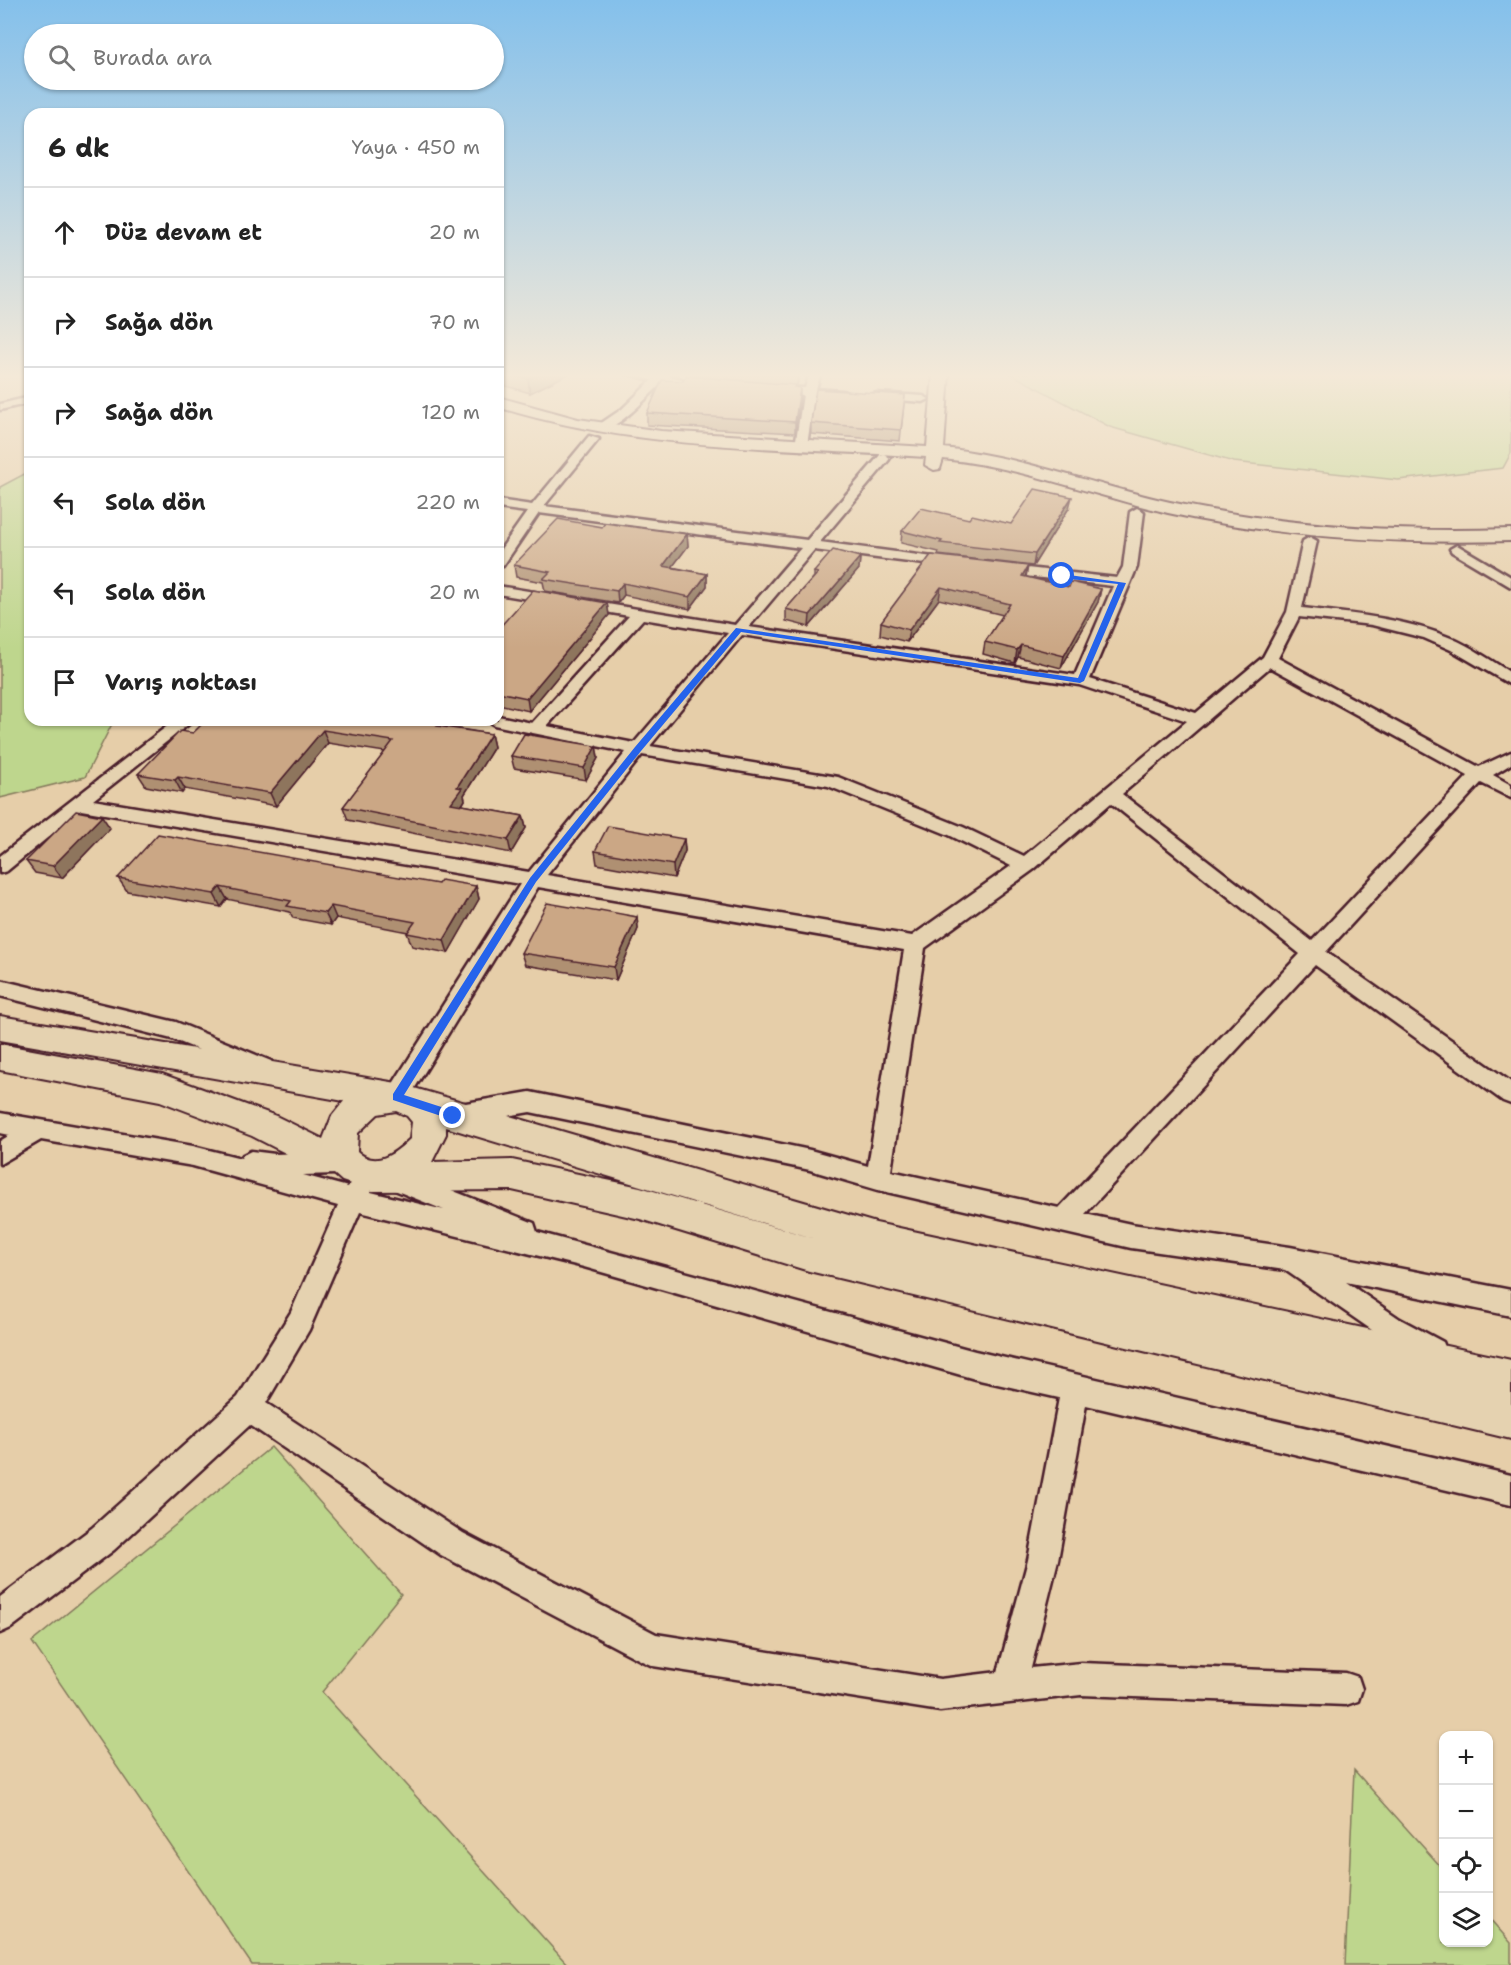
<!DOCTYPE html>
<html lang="tr">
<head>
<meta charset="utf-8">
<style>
  :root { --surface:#fff; --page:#f6f6f6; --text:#222; --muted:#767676; --line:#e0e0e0 }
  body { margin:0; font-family:"Shantell Sans",sans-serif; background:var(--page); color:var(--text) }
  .controls { position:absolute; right:18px; bottom:18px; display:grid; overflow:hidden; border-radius:12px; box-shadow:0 2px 4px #0004 }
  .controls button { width:54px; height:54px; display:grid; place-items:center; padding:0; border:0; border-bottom:2px solid var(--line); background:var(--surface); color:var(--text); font:30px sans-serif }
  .stop { position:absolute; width:18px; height:18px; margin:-14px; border:4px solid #2563eb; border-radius:50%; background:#fff }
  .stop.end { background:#2563eb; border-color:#fff; box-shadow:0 2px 6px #0008 }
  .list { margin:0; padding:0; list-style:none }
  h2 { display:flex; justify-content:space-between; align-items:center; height:78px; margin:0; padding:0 24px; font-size:26px }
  h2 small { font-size:20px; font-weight:400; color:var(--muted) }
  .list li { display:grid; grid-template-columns:39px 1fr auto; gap:18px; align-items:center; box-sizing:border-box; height:90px; padding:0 24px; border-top:2px solid var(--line) }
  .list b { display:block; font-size:22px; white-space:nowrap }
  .list em { font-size:20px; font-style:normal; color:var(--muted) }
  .icon { flex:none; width:33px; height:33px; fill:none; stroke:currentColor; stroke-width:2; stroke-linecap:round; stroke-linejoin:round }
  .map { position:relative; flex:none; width:1511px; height:1965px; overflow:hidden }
  .search { position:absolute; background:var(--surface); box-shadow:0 2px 4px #0004; left:24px; top:24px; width:480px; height:66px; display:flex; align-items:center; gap:15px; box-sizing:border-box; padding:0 21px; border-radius:33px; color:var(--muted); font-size:22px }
  .panel { position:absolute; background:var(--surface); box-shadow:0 2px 4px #0004; left:24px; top:108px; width:480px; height:618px; border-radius:18px }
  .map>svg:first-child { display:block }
</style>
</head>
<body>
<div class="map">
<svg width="1511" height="1965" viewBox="0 0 1511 1965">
  <rect width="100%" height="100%" fill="#e6cea9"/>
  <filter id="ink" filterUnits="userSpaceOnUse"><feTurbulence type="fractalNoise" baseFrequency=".0167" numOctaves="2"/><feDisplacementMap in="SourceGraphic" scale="12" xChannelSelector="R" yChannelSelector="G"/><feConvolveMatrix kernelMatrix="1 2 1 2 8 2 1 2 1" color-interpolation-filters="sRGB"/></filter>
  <g filter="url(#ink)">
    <path fill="#bed68d" stroke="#847a5c" stroke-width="1.5" d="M1009 373H1511V453L1503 468 1398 480 1234 462 1110 427Z
      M30 471V720H114L85 777 0 798V487Z
      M271 1447 401 1594 322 1692 568 1965H252L32 1642Z
      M1354 1770 1443 1869 1444 1942H1488L1489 1918 1511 1943V1965H1345Z"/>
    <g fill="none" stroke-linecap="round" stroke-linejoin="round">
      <g stroke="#4a1f2b" stroke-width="5">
        <path id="street" d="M624 373H671L669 376 704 384 699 387 663 382C650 394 615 434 597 430V426L622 409 652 380Z
          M810 373H821L816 389 843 391 849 394 843 397 814 395 807 446 801 450 795 446 803 395 772 392 766 389 772 386 805 388Z
          M877 393 923 396 929 399 923 402 873 398V394Z
          M30 397V403L0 410V404Z
          M589 436 599 439 544 506 807 540 880 455 884 454 890 458 888 461 820 542 956 560 963 564 956 568 814 550 749 627 1075 675 1113 586 999 573 992 569 999 565 1117 578 1123 567 1130 512 1137 508 1144 512 1137 567 1090 679 1196 713 1263 657 1287 612 1303 541 1310 537 1317 541 1302 608C1353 614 1404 618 1451 638 1472 647 1492 661 1511 673V685L1451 650 1424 638 1372 625 1299 617 1278 658 1479 767 1511 752V764L1493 775 1511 785V798L1481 783 1326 952 1511 1082V1104L1503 1101 1315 965 1085 1214 1131 1224 1290 1247 1511 1290V1316L1346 1282 1400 1319 1443 1342 1447 1352 1443 1362 1433 1365 1382 1337 1285 1270 1131 1248 878 1190 810 1170 530 1112 460 1124 452 1121 448 1114 452 1107 460 1104 530 1092 810 1150 868 1166 904 950 538 887 405 1104 397 1107 389 1104 386 1097 389 1090 520 884 81 810 7 871 0 873V856L175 720H194L93 800 529 872 626 752 494 725 486 720H498V716L532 723 629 616 498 594V586L735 625 801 548 539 513 503 566 498 567V553L527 512 498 508V500L532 505ZM643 619 728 633 634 743 547 726ZM742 635 1079 685 1187 721 1024 856 963 827 838 777 650 746ZM1270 667 1468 776 1312 941 1122 794ZM642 755 828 786 949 835 1011 866 912 936 547 875ZM1111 803 1300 954 1059 1208 891 1171 925 948 1033 870Z
          M1457 545 1511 577V587L1452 552 1450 549Z
          M0 980 176 1022 271 1061 274 1067 271 1073 263 1076 172 1039 0 996Z
          M0 1113 193 1146 241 1158 243 1155 251 1151 275 1154 336 1152 344 1156 348 1163 344 1170 336 1174 303 1175 348 1187 351 1181 360 1178 369 1181 371 1192 444 1210 392 1189 389 1181 392 1173 401 1170 534 1223 537 1232 975 1351 1511 1475V1505L1086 1405 1058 1560 1031 1668 1081 1663 1346 1673 1358 1677 1362 1689 1358 1701 1346 1705 1081 1695 940 1711 653 1666 642 1661 441 1555 250 1425 114 1550 11 1628 0 1633V1597L92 1528 238 1397 291 1312 338 1206 193 1166 41 1140 0 1164V1141L10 1135 0 1133ZM360 1212 584 1267 975 1379 1059 1398 1028 1560 998 1672 940 1679 656 1634 463 1533 266 1403 309 1330Z"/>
      </g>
      <g stroke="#4a1f2b" stroke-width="4">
        <path id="secondary" d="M933 373H949L944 448C1022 457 1094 485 1170 502 1283 526 1396 533 1511 529V541C1396 544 1281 538 1168 513 1093 495 1021 467 943 459L940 469 934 470 925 465 926 457C782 447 638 451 498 407V397L578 419 661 431 927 447Z
          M0 1016 397 1083 876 1223 1511 1360V1439L809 1271 640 1219 565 1202 512 1190 372 1191 342 1181 334 1174 297 1159 252 1136 160 1101 0 1070V1044L162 1074 276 1116 323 1139 332 1116 344 1101 0 1040ZM396 1111 407 1116 412 1122 410 1139C394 1154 376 1169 357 1151L358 1133 378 1114ZM446 1127 816 1239 640 1187 512 1160 432 1162 446 1134Z"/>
      </g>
      <use href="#street" fill="#e5d2b0" fill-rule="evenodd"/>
      <use href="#secondary" fill="#e5d2b0" fill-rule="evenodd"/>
    </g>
    <path fill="#af9072" stroke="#4a1f2b" stroke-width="1.5" d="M498 373H570L530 393 499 384Z
      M690 373H800L797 385H795V387L800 399 795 433 647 425V413L690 376Z
      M905 395 900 441 811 434V423Z
      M1069 508 1033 566 938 555 939 552 901 543 902 531 969 519 1011 524Z
      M602 527 687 534 688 546 672 567 707 574V586L690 609 624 595 618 603 545 591 543 582 516 577 514 565Z
      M931 555 1028 566 1026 577 1069 587 1101 589 1098 602 1061 668 1018 657 1015 663 983 654 985 642 1003 615 939 599 907 642 880 635 881 622Z
      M860 557 859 569 809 627 786 621V609L814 577V572Z
      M607 603 609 615 529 711 498 704V629Z
      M440 722 441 726 491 734 494 747 464 795 465 800 462 805 523 816 526 828 511 853 348 820 343 807 385 752 328 743 276 806 185 789 182 793 146 786 138 774 193 733Z
      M596 746 598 758 586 780 514 768 511 756Z
      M110 828 62 878 35 873 26 861Z
      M684 839 685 851 674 878 597 864 595 851Z
      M118 878 438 884 476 886 479 899 448 953 412 946 407 933 408 932 336 918 331 925 293 918 290 912 227 899 221 907 127 891Z
      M599 912 637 917 638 929 616 980 525 965 521 953Z"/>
    <path fill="#8e755d" stroke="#4a1f2b" stroke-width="1.5" d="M541 373H570L530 393 528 379Z
      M798 373H800L797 385 798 375Z
      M800 388V399L795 433V422Z
      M1072 497 1069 508 1033 566 1035 554Z
      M687 534 688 546 664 578 663 566Z
      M860 557 859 569 809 627 810 615Z
      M1028 566 1025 578 1022 576Z
      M707 574V586L690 609V597Z
      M623 583 624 595 618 603 617 591Z
      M941 587 939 599 907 642 909 630Z
      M1101 589 1098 602 1061 668 1064 656Z
      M607 603 609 615 529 711 527 698Z
      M1021 645 1018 657 1015 663 1017 650Z
      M323 730 328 743 276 806 270 793Z
      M491 734 494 747 464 795 465 800 455 816 451 803 457 787Z
      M596 746 598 758 586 780 584 768Z
      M178 777 185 789 182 793 175 780Z
      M102 816 110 828 62 878 53 866Z
      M523 816 526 828 511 853 508 840Z
      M684 839 685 851 674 878 673 865Z
      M476 886 479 899 448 953 444 940Z
      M220 887 227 899 221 907 214 894Z
      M331 906 336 918 331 925 325 913Z
      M637 917 638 929 616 980 614 967Z"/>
    <path fill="#cba785" stroke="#4a1f2b" stroke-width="1.5" d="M508 373H541L528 379Z
      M686 376 795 385 794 387 800 388 795 422 647 413 662 380 683 381Z
      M816 389 905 395 901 430 811 423Z
      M1035 489 1072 497 1035 554 940 543 942 541 902 531 921 508 969 519 972 515 1011 524Z
      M558 519 602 527 605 523 687 534 663 566 707 574 690 597 623 583 617 591 543 579 550 572 514 565Z
      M833 550 860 557 810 615 786 609 818 573 814 572Z
      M931 555 1028 566 1022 576 1069 587 1071 582 1101 589 1064 656 1021 645 1017 650 985 642 1010 604 941 587 909 630 881 622Z
      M533 590 607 603 527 698 498 692V629Z
      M206 720H428L440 722 437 726 491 734 457 787 462 788 451 803 523 816 508 840 343 807 393 741 323 730 270 793 178 777 175 780 138 774 180 731 193 733Z
      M524 734 596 746 584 768 511 756Z
      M76 811 102 816 53 866 26 861Z
      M608 826 684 839 673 865 595 851Z
      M158 834 438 884 441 880 476 886 444 940 407 933 415 922 331 906 325 913 287 906 291 901 220 887 214 894 118 878Z
      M547 903 599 912 600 910 637 917 614 967 521 953Z"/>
  </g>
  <linearGradient id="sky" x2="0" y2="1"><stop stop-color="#84c0eb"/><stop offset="0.58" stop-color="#f4e9d8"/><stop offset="1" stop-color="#f4e9d8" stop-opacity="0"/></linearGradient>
  <rect width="1511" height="648" fill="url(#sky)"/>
  <path fill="#2563eb" d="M1062 574 1126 583 1084 681 1080 683 741 632 641 751 536 882 404 1095 457 1112V1119L453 1120 393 1100V1094L530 878 635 747 736 628 1078 678 1118 584 1060 578Z"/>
</svg>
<div class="controls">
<button>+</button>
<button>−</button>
<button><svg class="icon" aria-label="locate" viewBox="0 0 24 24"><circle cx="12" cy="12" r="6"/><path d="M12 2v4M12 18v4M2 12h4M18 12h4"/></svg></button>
<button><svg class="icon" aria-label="layers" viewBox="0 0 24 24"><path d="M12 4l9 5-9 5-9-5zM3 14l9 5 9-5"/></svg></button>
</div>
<div class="stop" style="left:1062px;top:576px"></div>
<div class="stop end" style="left:453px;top:1116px"></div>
<div class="search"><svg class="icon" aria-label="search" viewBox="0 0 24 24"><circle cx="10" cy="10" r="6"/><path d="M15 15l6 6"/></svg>Burada ara</div>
<section class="panel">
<h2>6 dk<small>Yaya · 450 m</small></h2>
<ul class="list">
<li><svg class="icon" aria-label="ahead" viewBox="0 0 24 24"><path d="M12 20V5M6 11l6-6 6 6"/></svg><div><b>Düz devam et</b></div><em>20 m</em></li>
<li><svg class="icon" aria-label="right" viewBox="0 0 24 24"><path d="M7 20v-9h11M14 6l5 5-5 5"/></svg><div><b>Sağa dön</b></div><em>70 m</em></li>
<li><svg class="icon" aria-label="right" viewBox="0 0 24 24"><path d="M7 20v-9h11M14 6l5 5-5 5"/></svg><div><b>Sağa dön</b></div><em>120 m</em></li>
<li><svg class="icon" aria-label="left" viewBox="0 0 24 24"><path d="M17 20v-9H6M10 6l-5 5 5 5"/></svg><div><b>Sola dön</b></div><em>220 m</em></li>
<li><svg class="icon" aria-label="left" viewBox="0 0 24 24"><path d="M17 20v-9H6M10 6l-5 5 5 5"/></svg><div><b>Sola dön</b></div><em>20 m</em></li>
<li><svg class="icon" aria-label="arrive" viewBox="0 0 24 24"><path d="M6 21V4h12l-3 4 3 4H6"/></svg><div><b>Varış noktası</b></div></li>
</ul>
</section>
</div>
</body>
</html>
